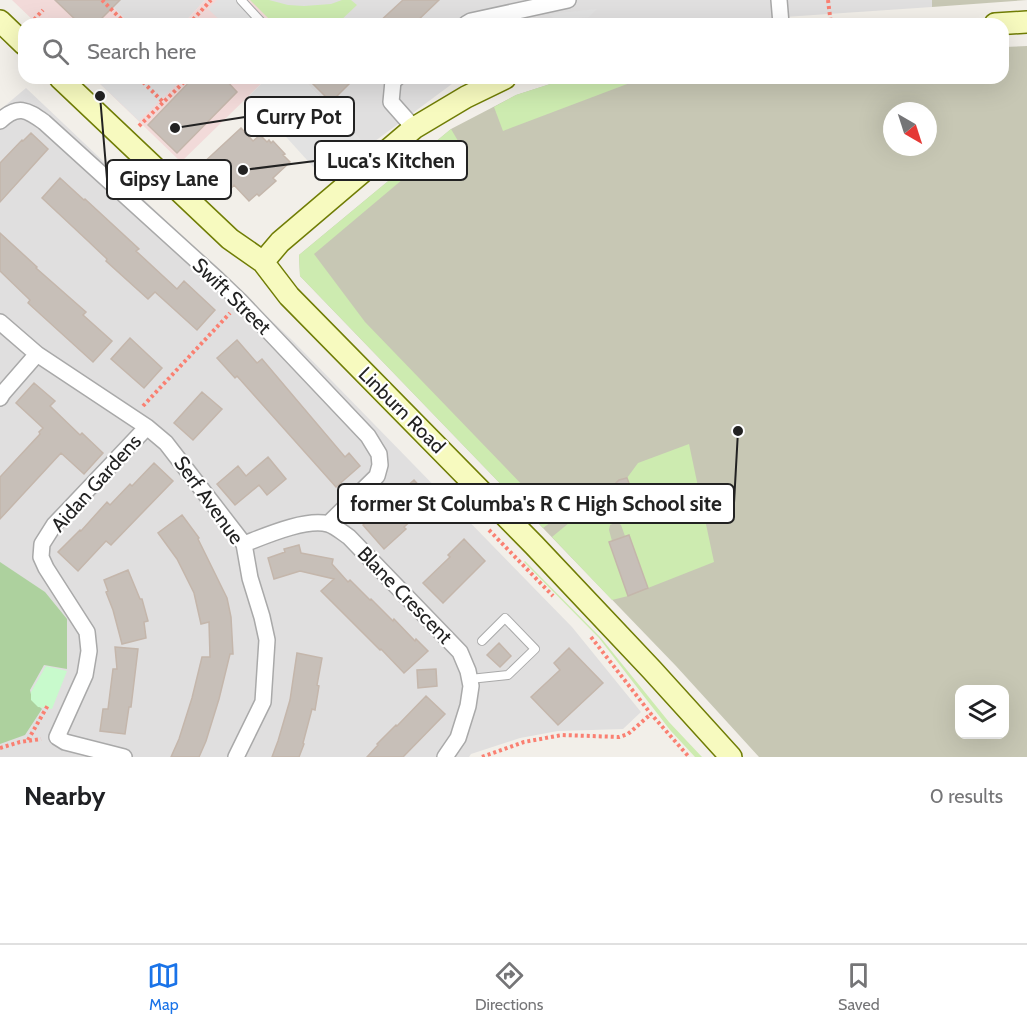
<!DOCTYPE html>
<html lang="en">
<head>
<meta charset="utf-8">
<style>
  :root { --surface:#fff; --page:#f2f2f2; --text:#202124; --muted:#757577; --line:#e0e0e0; --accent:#1a73e8 }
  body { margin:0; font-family:Cabin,sans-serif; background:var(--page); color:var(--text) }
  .controls { position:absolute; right:18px; bottom:18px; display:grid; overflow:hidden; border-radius:12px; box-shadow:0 6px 24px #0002 }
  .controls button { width:54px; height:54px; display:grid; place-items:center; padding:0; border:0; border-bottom:2px solid var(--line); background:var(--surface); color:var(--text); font:30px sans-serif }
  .compass { position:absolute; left:883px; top:102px; width:54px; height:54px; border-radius:50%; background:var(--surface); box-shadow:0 6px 24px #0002; rotate:141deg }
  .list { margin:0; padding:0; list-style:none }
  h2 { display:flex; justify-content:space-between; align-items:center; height:78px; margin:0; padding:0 24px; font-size:26px }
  h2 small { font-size:20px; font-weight:400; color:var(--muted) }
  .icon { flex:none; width:33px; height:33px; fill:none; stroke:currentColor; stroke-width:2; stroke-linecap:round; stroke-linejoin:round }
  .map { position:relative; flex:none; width:1027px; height:757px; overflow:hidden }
  .search { position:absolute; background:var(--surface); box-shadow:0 6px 24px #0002; left:18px; right:18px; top:18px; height:66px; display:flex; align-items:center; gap:15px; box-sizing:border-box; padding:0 21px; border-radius:18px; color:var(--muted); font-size:22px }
  .sheet { height:186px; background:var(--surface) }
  nav { display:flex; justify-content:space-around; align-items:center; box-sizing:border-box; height:84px; border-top:2px solid var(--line); background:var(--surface); font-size:16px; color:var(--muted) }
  nav a { display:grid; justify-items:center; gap:3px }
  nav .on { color:var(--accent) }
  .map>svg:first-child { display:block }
</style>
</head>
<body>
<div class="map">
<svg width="1027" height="757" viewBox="0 0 1027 757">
  <rect width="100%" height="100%" fill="#f2efe9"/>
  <path fill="#e0dfdf" d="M106 0H205L183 24H130Z
    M253 0H932V7L679 24H276Z
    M302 78H460L367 147Z
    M26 88 292 340 572 627 641 712 623 729 558 731 520 738 471 754 469 757H0V110Z"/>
  <path fill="#f2dad9" d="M12 0H106L130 24H37Z
    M205 0H253L276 24H183Z
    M94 78H267L181 162Z"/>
  <path fill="#c7c7b4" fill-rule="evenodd" d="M932 0H1027L932 7Z
    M1027 46V757H759L676 666 300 276 299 255 451 129 516 95 569 78H1003V47ZM892 111H928V147H892ZM960 690H1004V734H960Z"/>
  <path fill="#cdebb0" d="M250 0H269L288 5 304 6 331 4 342 0H351L357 5 337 24H274Z
    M569 78H643L503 131 494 107 516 95Z
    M451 129 461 146 428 158 314 254 365 322 555 519 543 528 300 276 299 255Z
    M689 444 714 562 648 588 629 535 625 536 621 525 617 522 610 525 609 530 612 541 609 542 628 596 612 600 552 537 610 489 615 502 633 496 627 478 638 463Z
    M525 561 601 638 669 722 702 757H695L670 730 599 638 524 562Z"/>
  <path fill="#add19e" d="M0 562 45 592 67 619V669L44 665 30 690 32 699 42 709 25 735 0 744Z"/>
  <path fill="#c8facc" d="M46 666 67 671 52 709 38 707 31 700V692Z"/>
  <path fill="#e2e2e2" d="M217 0H244L269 24H224L208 9Z
    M597 9 589 17 555 20 549 14Z
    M94 78H175L179 82 139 121Z
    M267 78H302L367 147 326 181 249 96Z"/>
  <path fill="#c7bfb8" stroke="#c4b6ab" stroke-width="1.5" d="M55 0H120L96 24H80Z
    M403 0H439L414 24H377Z
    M193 78H224L237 92 177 153 148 125Z
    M307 78H355L331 102Z
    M241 128 253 141 260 135 267 142 269 140 271 143 273 141 285 154 283 155 290 162 273 178 276 181 259 196 257 194 249 201 234 185 226 194 200 166Z
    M31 133 48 149 0 202V163L22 140 23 141Z
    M60 178 84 200 85 199 139 249 136 251 177 289 184 281 215 310 197 330 155 292 148 299 106 261 107 259 88 241 42 198Z
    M0 233 37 267 36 268 86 312 83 315 112 341 93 362 28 303 30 300 0 271Z
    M130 338 162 368 144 388 111 359Z
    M237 340 257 363 262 359 345 457 349 453 360 466 336 487 237 376 235 378 217 358Z
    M34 383 55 401 50 406 80 435 82 433 103 453 84 474 61 453 0 519V477L40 434 39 432 43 428 16 403Z
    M202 392 222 409 193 440 174 423Z
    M268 457 286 479 267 495 259 485 235 505 217 484 238 466 246 476Z
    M154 463 173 481 111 545 106 541 78 571 58 552 80 530 81 531 107 502 110 505 130 484 132 486Z
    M627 478 634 496 615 502 610 489 619 480Z
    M414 480 433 501 404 527 406 529 384 549 363 525Z
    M182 515 199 538 198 539 227 598 231 617 233 654H230L219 699 206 741 199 757H171L179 739 192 698 202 657H210L209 622 201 624 194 593 177 559 158 533Z
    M629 535 648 588 628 596 609 542Z
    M464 539 485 561 443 603 423 583 450 557 448 555Z
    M299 545 301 553 333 559 332 564 348 582 350 580 370 600 371 599 393 621 394 619 415 641 416 639 428 651 404 673 381 649 380 650 321 591 334 579 300 571 274 579 268 558 285 552 284 549Z
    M128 570 140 599H142L148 621 144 622 146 638 122 644 113 610 106 592 108 591 104 580Z
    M499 643 511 656 500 667 487 655Z
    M115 647 138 649 131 707H129L125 734 100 731 103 709H108L113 669H117Z
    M569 648 603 683 558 725 531 697 560 670 554 663Z
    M297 653 322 658 317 685 319 686 315 710 312 709 303 743 304 744 299 757H272L278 741 290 700Z
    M436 669 437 686 418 688 417 670Z
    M426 696 445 714 403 757H367L378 745 377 744 396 725 397 726Z"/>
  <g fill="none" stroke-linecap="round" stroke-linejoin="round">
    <g stroke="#a9a9a9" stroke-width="10">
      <path id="lane" d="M241 0 263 24
        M470 679 508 675 535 649 505 618 482 641"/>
    </g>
    <g stroke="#a9a9a9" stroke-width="18">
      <path id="street" d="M779 0 781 24
        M466 24 471 21 568 0
        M397 78 393 81 391 102 414 128
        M0 121C18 104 27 110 44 122L217 279 240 301 368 436 379 454 380 465 377 476 328 524
        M0 322 37 354 147 427 166 443 244 544 250 578 262 617 267 640 263 702 236 757
        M0 398 3 393 37 354
        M244 544C265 536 306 518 328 524 335 526 343 533 349 537L460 652 468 671 471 686 468 706 458 738 445 757
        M124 757 65 742 57 737 85 675 89 651 87 632 46 568 41 557 42 544 54 525 147 427"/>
    </g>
    <g stroke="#707d05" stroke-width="24">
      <path id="secondary" d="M0 21 24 44
        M995 24 1027 22
        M60 78 230 239 263 262 289 296 534 545 652 670 731 757
        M263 262 280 242 414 128 466 97 505 78"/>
    </g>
    <path stroke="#fa8072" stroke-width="4" stroke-dasharray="3 3" stroke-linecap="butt" d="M102 0 126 24
      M828 0 831 24
      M30 24 43 10
      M189 24 211 0
      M143 82 163 102
      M139 126 184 82 180 78
      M143 406 230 313
      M489 530 553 596
      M591 637 651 714 689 757
      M28 740 48 705
      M0 748 20 742 41 739
      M482 757 524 742 562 735 619 737 628 734 651 714"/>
    <use href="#lane" stroke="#fff" stroke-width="8"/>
    <use href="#street" stroke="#fff" stroke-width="15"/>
    <use href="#secondary" stroke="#f7fabf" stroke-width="21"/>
  </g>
  <g text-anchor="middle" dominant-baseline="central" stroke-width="4.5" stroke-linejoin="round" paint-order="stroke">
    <g font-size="20" fill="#222" stroke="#fff">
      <text transform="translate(232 296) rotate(44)">Swift Street</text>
      <text transform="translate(402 410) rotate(45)">Linburn Road</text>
      <text transform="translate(96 483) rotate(-48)">Aidan Gardens</text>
      <text transform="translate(209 500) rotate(54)">Serf Avenue</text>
      <text transform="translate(405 595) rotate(46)">Blane Crescent</text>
    </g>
  </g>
  <path fill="none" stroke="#222" stroke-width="2" d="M175 128L245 117M243 170L315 161M100 96L107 179M738 431L734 503"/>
  <g fill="#222" stroke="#fff" stroke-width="2">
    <circle cx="175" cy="128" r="6"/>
    <circle cx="243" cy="170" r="6"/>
    <circle cx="100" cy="96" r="6"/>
    <circle cx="738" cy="431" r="6"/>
  </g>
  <g fill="#fff" stroke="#222" stroke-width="2">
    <rect x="245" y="97" width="109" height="39" rx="6"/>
    <rect x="315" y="141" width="152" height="39" rx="6"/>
    <rect x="107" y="160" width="124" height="39" rx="6"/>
    <rect x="338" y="484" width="396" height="39" rx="6"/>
  </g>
  <g font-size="21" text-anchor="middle" font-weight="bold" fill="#222">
    <text x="299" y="124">Curry Pot</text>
    <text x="391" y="168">Luca's Kitchen</text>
    <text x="169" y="186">Gipsy Lane</text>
    <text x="536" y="511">former St Columba's R C High School site</text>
  </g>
</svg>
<div class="controls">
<button><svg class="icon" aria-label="layers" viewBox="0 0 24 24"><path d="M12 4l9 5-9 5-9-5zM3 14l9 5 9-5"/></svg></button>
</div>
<svg class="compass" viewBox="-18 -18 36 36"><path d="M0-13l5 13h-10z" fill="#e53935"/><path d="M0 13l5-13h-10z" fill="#757577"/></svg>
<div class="search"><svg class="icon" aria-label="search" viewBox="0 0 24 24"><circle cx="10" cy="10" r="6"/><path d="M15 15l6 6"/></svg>Search here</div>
</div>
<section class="sheet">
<h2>Nearby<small>0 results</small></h2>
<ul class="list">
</ul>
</section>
<nav>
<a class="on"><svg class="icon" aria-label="map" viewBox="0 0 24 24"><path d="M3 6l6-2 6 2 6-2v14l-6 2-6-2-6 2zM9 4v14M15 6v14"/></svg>Map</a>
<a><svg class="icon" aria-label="directions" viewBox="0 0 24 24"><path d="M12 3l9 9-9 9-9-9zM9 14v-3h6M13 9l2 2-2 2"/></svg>Directions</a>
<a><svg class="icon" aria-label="saved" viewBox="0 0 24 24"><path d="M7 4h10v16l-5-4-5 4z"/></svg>Saved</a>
</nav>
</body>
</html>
